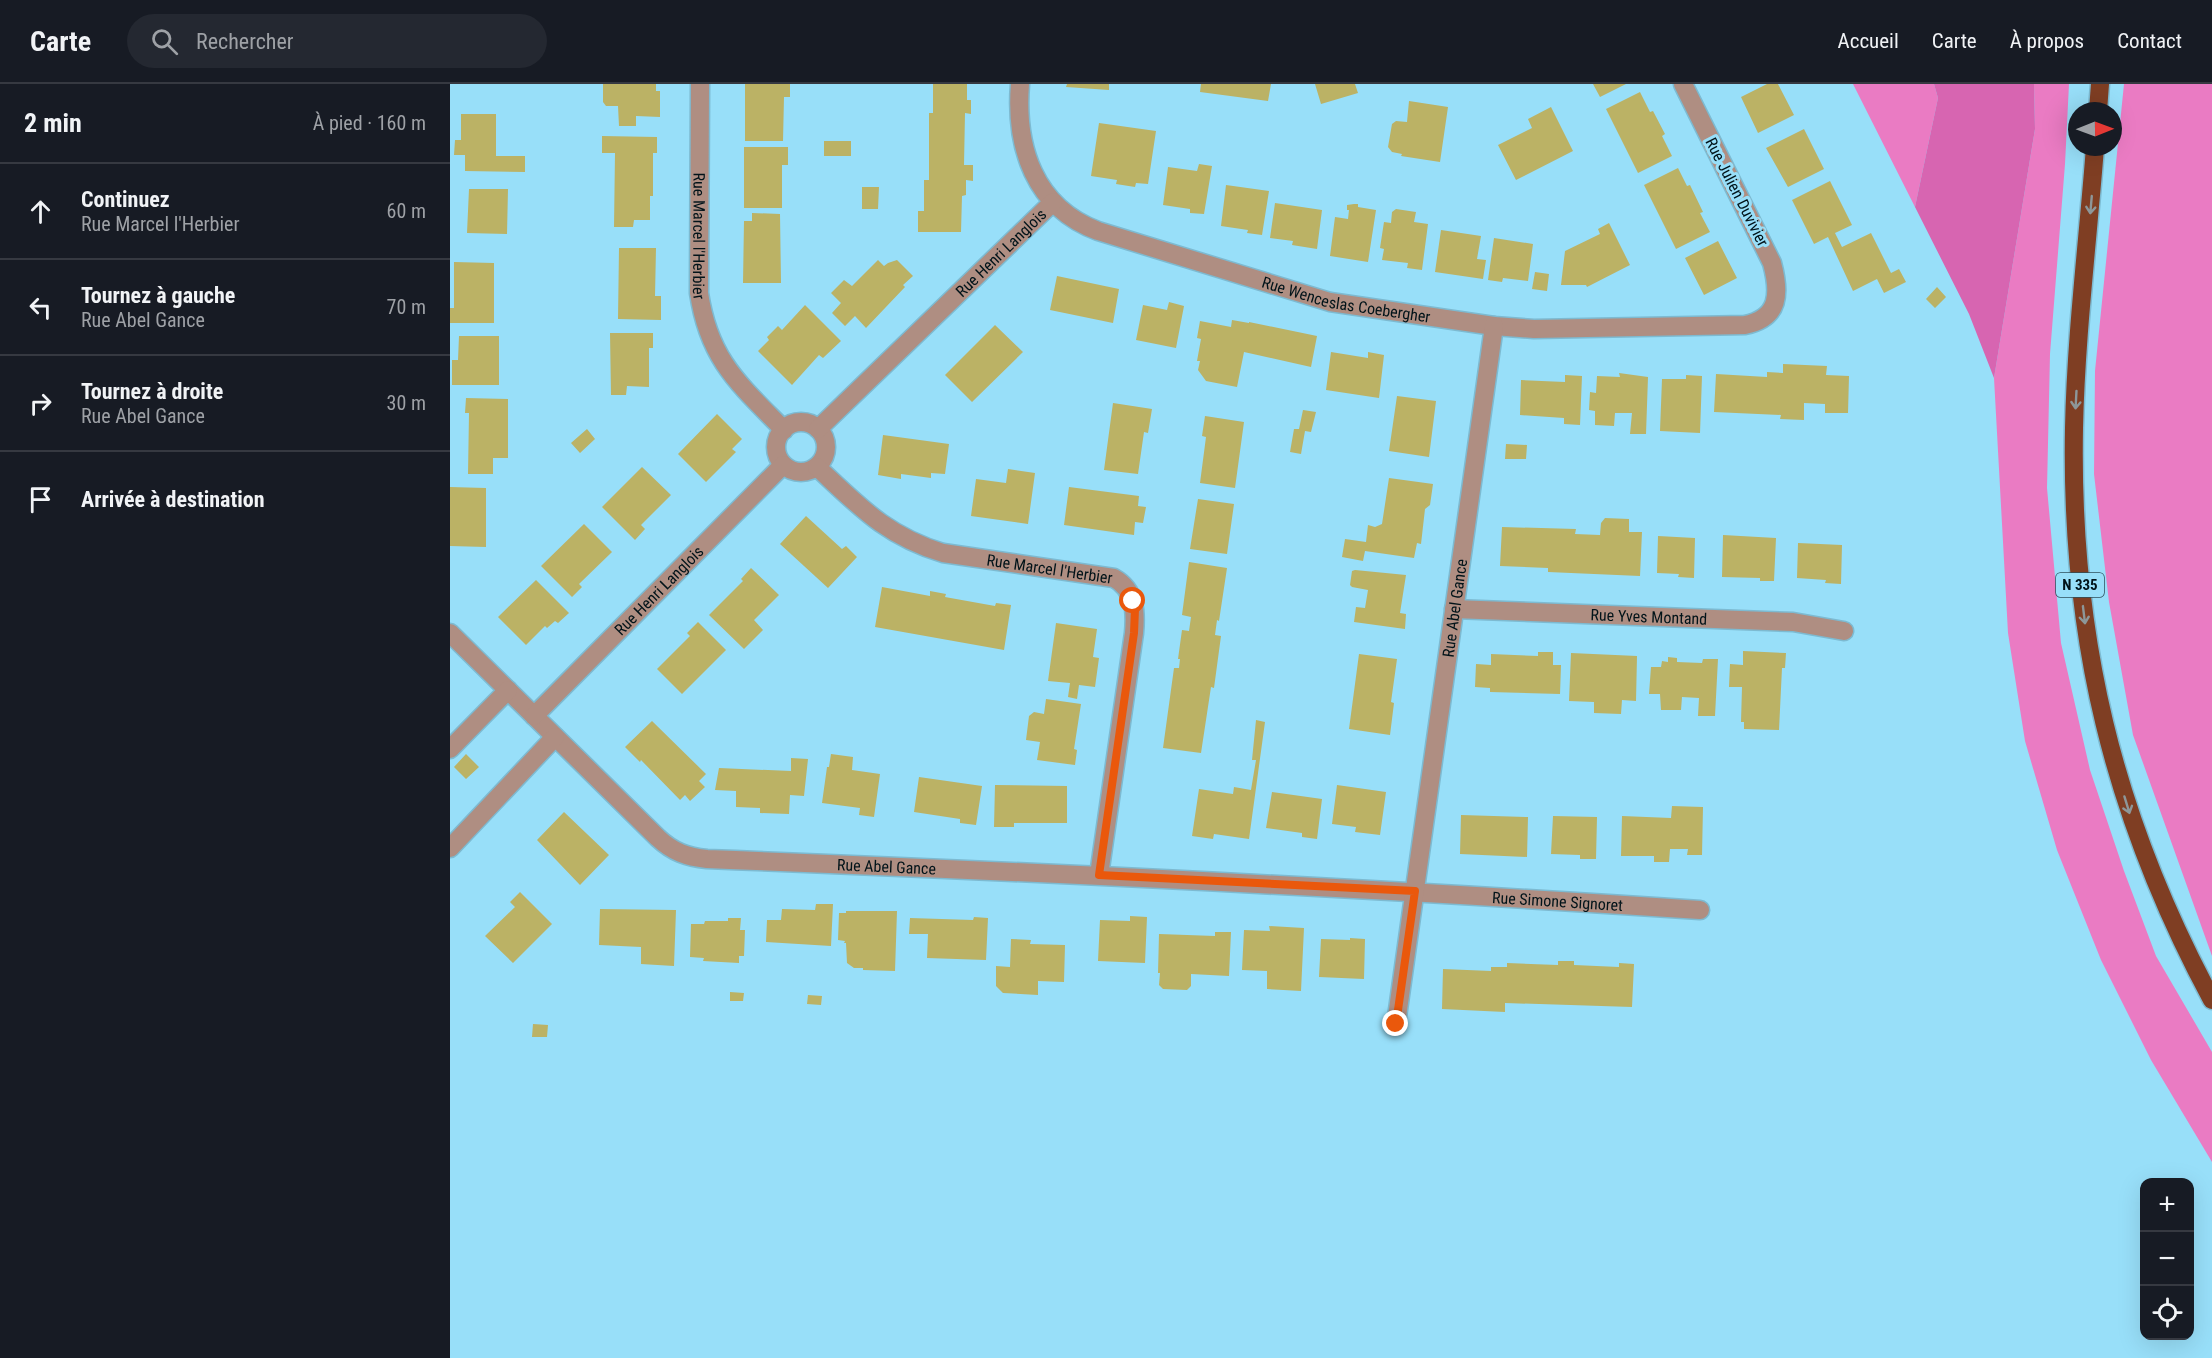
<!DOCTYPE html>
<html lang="fr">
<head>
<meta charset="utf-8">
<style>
  :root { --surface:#171b24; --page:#242831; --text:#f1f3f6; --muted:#9ea1a6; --line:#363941 }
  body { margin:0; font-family:"Roboto Condensed",sans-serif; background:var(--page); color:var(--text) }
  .controls { position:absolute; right:18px; bottom:18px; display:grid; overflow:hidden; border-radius:12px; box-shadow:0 6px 24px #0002 }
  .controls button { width:54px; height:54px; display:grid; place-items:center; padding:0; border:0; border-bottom:2px solid var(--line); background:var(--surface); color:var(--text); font:30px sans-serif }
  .compass { position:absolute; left:1618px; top:18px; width:54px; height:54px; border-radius:50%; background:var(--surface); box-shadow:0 6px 24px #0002; rotate:89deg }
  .stop { position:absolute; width:18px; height:18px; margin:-14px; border:4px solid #ea580c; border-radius:50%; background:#fff }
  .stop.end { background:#ea580c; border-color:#fff; box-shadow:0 2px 6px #0008 }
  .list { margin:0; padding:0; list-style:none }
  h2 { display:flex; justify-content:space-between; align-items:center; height:78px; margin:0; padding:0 24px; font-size:26px }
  h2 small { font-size:20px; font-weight:400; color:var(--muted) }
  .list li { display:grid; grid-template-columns:39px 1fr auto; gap:18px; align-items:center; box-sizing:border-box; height:96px; padding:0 24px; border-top:2px solid var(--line) }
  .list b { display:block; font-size:22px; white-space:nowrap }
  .list p { margin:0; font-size:20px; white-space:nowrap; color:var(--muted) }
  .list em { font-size:20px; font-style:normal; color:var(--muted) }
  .icon { flex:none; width:33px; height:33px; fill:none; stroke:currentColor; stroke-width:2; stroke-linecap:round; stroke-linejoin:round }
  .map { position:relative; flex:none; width:1762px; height:1274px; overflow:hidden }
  header { display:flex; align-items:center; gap:36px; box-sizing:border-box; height:84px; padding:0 30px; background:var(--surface); border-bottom:2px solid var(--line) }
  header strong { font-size:28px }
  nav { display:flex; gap:33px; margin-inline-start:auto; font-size:21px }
  .search { width:420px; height:54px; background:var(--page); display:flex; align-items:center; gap:15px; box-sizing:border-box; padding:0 21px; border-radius:33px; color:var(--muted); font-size:22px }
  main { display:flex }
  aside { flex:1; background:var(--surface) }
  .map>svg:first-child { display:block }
</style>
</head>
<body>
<header>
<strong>Carte</strong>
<div class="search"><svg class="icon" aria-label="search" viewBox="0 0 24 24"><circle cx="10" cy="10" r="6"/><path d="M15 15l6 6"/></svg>Rechercher</div>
<nav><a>Accueil</a><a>Carte</a><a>À propos</a><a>Contact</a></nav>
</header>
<main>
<aside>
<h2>2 min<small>À pied · 160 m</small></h2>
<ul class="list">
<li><svg class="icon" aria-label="ahead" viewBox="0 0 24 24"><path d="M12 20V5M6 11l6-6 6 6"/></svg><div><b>Continuez</b><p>Rue Marcel l'Herbier</p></div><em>60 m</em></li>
<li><svg class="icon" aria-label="left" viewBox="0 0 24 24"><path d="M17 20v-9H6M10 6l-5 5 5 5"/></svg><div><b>Tournez à gauche</b><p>Rue Abel Gance</p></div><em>70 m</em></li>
<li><svg class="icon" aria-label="right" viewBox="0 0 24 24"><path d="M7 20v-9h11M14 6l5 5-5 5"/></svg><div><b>Tournez à droite</b><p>Rue Abel Gance</p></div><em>30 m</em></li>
<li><svg class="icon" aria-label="arrive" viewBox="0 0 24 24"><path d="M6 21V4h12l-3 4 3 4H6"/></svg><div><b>Arrivée à destination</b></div></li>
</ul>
</aside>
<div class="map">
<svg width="1762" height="1274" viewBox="0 0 1762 1274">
  <rect width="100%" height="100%" fill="#98dff9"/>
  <path fill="#ea7bc3" d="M1403 0H1484L1488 14 1465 123Z
    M1584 0H1619L1615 80 1600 270 1597 404 1611 559 1640 686 1674 787 1706 872 1762 968V1078L1701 976 1651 876 1607 766 1575 657 1558 549 1544 294 1585 45Z
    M1674 0H1762V872L1683 651 1659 518 1644 390 1645 287Z"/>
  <path fill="#d765b1" d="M1484 0H1584L1585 45 1544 294 1519 230 1465 123 1488 14Z"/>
  <path fill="#bbb265" d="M153 0H206V7H210V33L186 32V42H169L168 22H156L153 18Z
    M295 0H340V13H334L333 57H295Z
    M483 0H517V16H521V30L515 29 514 81H523V97L516 96V111L512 112 511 148H468V127H474V96H479V29H483Z
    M617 0H659V6L616 3Z
    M751 0H821L818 17 750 8Z
    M865 0H905L908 9 871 20Z
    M1143 0H1176L1150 13Z
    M1317 0H1328L1344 31 1308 49 1291 13Z
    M1190 8 1200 28 1203 27 1215 50 1212 52 1222 72 1188 89 1156 25Z
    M959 17 998 23 990 78 951 72 952 70 942 68 938 63 942 40 946 37 957 38Z
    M1101 23 1123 67 1066 96 1048 61 1082 44 1078 35Z
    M11 30H46V72H75V88L15 87V71H4L5 56H11Z
    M649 39 706 47 698 100 686 99 685 103 666 100 667 96 641 92Z
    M1354 45 1374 85 1338 103 1316 64Z
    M152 52 207 53V69H203V112H200V136H184L183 143H164L165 69H152Z
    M374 57H401V72H374Z
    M294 63H338V81H332V124H294Z
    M749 80 762 82 754 130 740 129V125L713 121 718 83 747 87Z
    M1228 84 1237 102 1240 101 1253 128 1250 129 1260 148 1226 165 1194 101Z
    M1380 97 1402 141 1385 149 1392 163 1421 149 1441 189 1449 185 1456 198 1434 209 1427 195 1403 207 1378 153 1364 160 1342 116Z
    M776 101 819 107 812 151 797 149 798 146 771 142Z
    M412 103H429L428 125H412Z
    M19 105H58L57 150 17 149Z
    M825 119 872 126 867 165 842 161 843 157 820 154Z
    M904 120H908V123L926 126 918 178 880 172 885 133 898 135 899 126H897V121Z
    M946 125 966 128 964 138 978 140 972 186 957 184 958 179 932 176 934 165 930 164 934 138 941 139 942 128Z
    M302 129 330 130 331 199H293L294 137H302Z
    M1159 139 1180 181 1137 203 1136 201H1111L1115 167 1150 150 1148 145Z
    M991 146 1031 152 1027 175 1036 176 1033 195 985 188Z
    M1044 154 1083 160 1078 197 1053 194 1052 198 1038 196Z
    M1268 157 1287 194 1254 211 1235 174Z
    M169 164H206L205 212H211V236L168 235Z
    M428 176 434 182 438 179 447 176 463 192 453 201 455 203 416 244 405 232 395 242 382 229 391 219 381 209 394 196 402 202Z
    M4 178 44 179V239H0V224H4Z
    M1085 188 1099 190 1097 207 1082 205Z
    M607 192 669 205 663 239 600 226Z
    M1487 203 1496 213 1485 224 1476 215Z
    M719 218 734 222 726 264 686 256 693 221 717 226Z
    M355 221 391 257 373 274 369 271 342 301 308 267 319 256 317 253 328 242 332 246Z
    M782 236 799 239V238L867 252 861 283 794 268 787 303 756 297 748 286 750 277H747L751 255 747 254 750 237 781 243Z
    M545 241 573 268 522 318 495 291Z
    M160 249H203V264H199V303L177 302 176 311H161Z
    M9 252H49V301H2V276H8Z
    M881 268 918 274V268L934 271 929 314 876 306Z
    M1333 280 1377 282 1376 291 1399 292 1398 329H1375V320L1354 319V336L1330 335 1331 331 1264 328 1266 290 1317 293V288L1333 289Z
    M1169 289 1198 293 1196 350H1180L1182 329H1165L1164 342 1145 341V327L1139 326 1140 308 1146 309 1147 292 1170 293Z
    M1115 291 1132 292 1130 341 1114 340V334L1070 331 1071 296 1115 298Z
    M1236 291 1252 292 1250 349 1210 347 1212 295H1236Z
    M947 312 986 317 979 373 939 367Z
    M16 314 58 315V374H43V390H18L19 329H15Z
    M663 319 702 325 698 349 694 348 688 390 654 386Z
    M853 326 866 328 861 348 855 347 851 370 840 368 844 345H849Z
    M267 330 292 355 282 365 286 368 256 398 228 370Z
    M755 332 794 338 785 404 750 399 756 353 752 352Z
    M137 345 145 355 130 369 121 359Z
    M433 351 499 360 495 390 481 389V394L451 390V395L428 391Z
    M1056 360 1077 361 1076 375H1055Z
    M192 383 221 411 191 441 195 445 185 456 152 423Z
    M558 385 585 389 578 440 521 432 526 395 556 399Z
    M939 394 983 400 980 421 975 425 971 460 967 459 964 474 915 467 913 477 892 473 895 455 916 458 918 441 925 443 932 440Z
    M0 403 36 404V463L0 462Z
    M619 403 689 412 688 422 696 423 693 439 685 438 684 451 614 441Z
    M748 415 784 420 777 470 740 465Z
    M356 432 392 465 396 462 407 473 378 504 330 460Z
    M1155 434 1179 435V448H1192L1190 492 1098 488V484L1050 482 1052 443 1126 445 1125 450 1150 451 1151 439Z
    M134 440 162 468 129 500 132 503 122 513 91 482Z
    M1273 451 1326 454 1324 497H1310V494L1272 493Z
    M1208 452 1245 454 1244 494 1228 493 1229 490 1207 489Z
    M1348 459 1392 461 1391 500 1375 499 1376 496 1347 494Z
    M739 478 777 484 769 537 767 536 765 551 771 552 764 604 761 603 751 669 713 664 724 584H729L730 575H728L732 546 739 547 741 533 732 531Z
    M301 484 329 511 304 536 313 546 294 565 259 531 293 497 291 495Z
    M905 486 956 491 950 529 956 530 955 545 904 538 906 523 915 524 918 506 902 503 900 501 902 487Z
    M86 496 119 529 108 539 105 537 97 544 95 542 76 561 48 533Z
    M432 503 480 512V507L496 510 495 513 545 522 546 519 561 521 554 566 425 543Z
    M248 538 276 566 232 610 207 585 240 552 237 549Z
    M606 539 647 545 643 573 649 574 645 603 629 601 627 615 618 613 620 599 598 597Z
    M1293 567 1336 569 1335 584H1332L1329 646 1294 645V638H1291L1292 603H1279L1280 580 1293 581Z
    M1088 568H1103V581H1111L1110 610 1040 608V604L1025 603 1026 580 1041 581V570L1088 572Z
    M1121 569 1187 572 1186 617 1172 616 1171 630 1144 629V618L1119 617Z
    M909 570 947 575 941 618 944 619 940 651 899 645Z
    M1218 573 1227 574V578L1252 579 1253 575H1268L1265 632H1248L1249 614 1232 613 1231 626H1211L1210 610H1199L1201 583H1211L1212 577 1218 578Z
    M596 615 631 620 624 665 627 666 625 681 587 676 590 658 576 656 579 632 584 628 594 630Z
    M806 636 815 638 799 755 764 750 763 755 742 752 749 705 783 710 784 703 801 706 806 676H802Z
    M202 637 256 690 249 697 255 703 240 717 235 711 230 716 191 676 190 678 175 663Z
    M16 670 29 683 16 695 4 683Z
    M381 670 403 673 402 686 430 690 424 733 409 731 410 724 372 719 377 683H379Z
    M341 674 358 675 354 712 340 711 339 730 310 729V724L286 723V707L265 706 269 684 341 687Z
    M469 693 532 702 526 741 510 739V735L464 728Z
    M545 701 617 702V739H564V743H544Z
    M887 701 936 708 930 751 905 748 906 743 882 740Z
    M822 708 872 715 867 755 852 753V749L816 744Z
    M1222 722 1253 723 1252 771H1237L1238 765H1220L1219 778H1204V772H1171L1172 732 1221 734Z
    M114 728 159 771 130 801 87 756Z
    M1011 731 1078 733 1077 773 1010 770Z
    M1103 732 1147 733 1146 775H1130V771L1101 770Z
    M70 808 102 840 63 879 35 852 65 823 60 818Z
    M366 820H383L381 862 316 858 317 836H331L332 825 365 826Z
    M150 825 226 826 224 882 191 880V863L149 861Z
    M396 827H447L445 887 413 886V884H404L397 879 396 859H394L395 857 388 856 389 829H396Z
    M680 832 697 833 695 879 648 877 650 836 680 837Z
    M524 833 538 834 536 876 477 874 478 850H459L460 834 523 836Z
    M278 834H291L290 846H295L294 872H289V879L253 877 254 874 240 873 241 840H254L255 837H278Z
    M819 842 854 844 851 907 817 905V887L792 886 794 846 820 847Z
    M765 848H781L779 892 741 890V902L737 906 713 905 709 901 710 889H708L709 850 765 852Z
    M900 854 915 855 914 895 869 893 871 855 900 856Z
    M561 855 581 856 580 860 615 861 614 898 588 897V911L553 909 546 902V882L560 883Z
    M1108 877H1124V881L1169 883V879L1184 880 1182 923 1055 919V928L992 925 993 885 1041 887V883H1057V879L1108 881Z
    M280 908 294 909 293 917H280Z
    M358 911 372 912 371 921 357 920Z
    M83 940 98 941 97 953H82Z"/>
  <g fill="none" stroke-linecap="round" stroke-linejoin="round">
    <g stroke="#7dbad1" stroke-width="21">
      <g id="minor">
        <path id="s1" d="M250 0 249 209C259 276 289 300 334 346"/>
        <path id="s2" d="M570 0C565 63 584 123 648 147L880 218 1044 242 1084 245 1295 241C1330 234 1330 209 1322 179L1233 0"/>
        <circle cx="351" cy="363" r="25"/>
        <path id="s3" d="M368 345 603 118"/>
        <path id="s4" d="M367 383C409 422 436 452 493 469L664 494C685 506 686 527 684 549L649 791"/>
        <path id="s5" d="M1004 525 1343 538 1394 547"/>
        <path id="s6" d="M0 549 208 754C223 768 237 773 257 775 589 788 919 804 1250 826"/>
        <path id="s7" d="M84 632 333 381"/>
        <path d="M0 665 58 606"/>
        <path d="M0 764 105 653"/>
        <path id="s8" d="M946 940 1044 242"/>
      </g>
    </g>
    <g stroke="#7dbad1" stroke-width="21">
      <path id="motorway" d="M1648 27 1650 0
        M1645 63C1638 156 1626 250 1624 344 1620 552 1663 732 1762 916"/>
    </g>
    <use href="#minor" stroke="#af8e82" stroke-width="18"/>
    <use href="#motorway" stroke="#7f3e23" stroke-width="18"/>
  </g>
  <defs><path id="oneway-shaft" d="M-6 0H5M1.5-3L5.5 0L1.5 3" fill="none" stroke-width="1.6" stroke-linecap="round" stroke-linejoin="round" transform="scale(1.5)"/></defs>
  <g stroke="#8d9799">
    <use href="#oneway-shaft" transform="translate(1641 121) rotate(95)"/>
    <use href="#oneway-shaft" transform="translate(1626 316) rotate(93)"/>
    <use href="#oneway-shaft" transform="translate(1634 531) rotate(83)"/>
    <use href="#oneway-shaft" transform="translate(1677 721) rotate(73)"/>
  </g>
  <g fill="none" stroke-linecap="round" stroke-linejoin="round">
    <path stroke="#ea580c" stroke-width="8" d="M683 517 685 525 684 549 649 791 965 807 946 940"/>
  </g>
  <g text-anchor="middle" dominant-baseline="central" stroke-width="6" stroke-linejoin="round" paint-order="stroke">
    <rect fill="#98dff9" stroke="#2e505c" stroke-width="1.5" x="1606" y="489" width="48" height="24" rx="4.5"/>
    <g font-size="15" font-weight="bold" fill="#011319">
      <text x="1630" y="501">N 335</text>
    </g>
    <g font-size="16" fill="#011319" stroke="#98dff9">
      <text transform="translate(1287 108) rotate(63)">Rue Julien Duvivier</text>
      <text stroke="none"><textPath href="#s1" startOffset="152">Rue Marcel l'Herbier</textPath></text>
      <text stroke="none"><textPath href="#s3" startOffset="254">Rue Henri Langlois</textPath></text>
      <text stroke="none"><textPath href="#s2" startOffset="438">Rue Wenceslas Coebergher</textPath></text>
      <text stroke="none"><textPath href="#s4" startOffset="262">Rue Marcel l'Herbier</textPath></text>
      <text stroke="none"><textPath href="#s7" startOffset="177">Rue Henri Langlois</textPath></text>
      <text stroke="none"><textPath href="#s8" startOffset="420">Rue Abel Gance</textPath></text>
      <text stroke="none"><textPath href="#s5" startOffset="195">Rue Yves Montand</textPath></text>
      <text stroke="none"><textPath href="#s6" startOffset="526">Rue Abel Gance</textPath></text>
      <text stroke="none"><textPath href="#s6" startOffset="1198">Rue Simone Signoret</textPath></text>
    </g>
  </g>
</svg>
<div class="controls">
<button>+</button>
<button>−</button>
<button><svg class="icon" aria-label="locate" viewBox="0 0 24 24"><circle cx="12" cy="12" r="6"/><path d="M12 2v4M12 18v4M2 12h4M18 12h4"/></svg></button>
</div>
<svg class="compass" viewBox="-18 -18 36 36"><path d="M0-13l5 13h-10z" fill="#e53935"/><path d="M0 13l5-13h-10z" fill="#9ea1a6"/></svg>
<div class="stop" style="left:683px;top:517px"></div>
<div class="stop end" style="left:946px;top:940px"></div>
</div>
</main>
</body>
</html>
